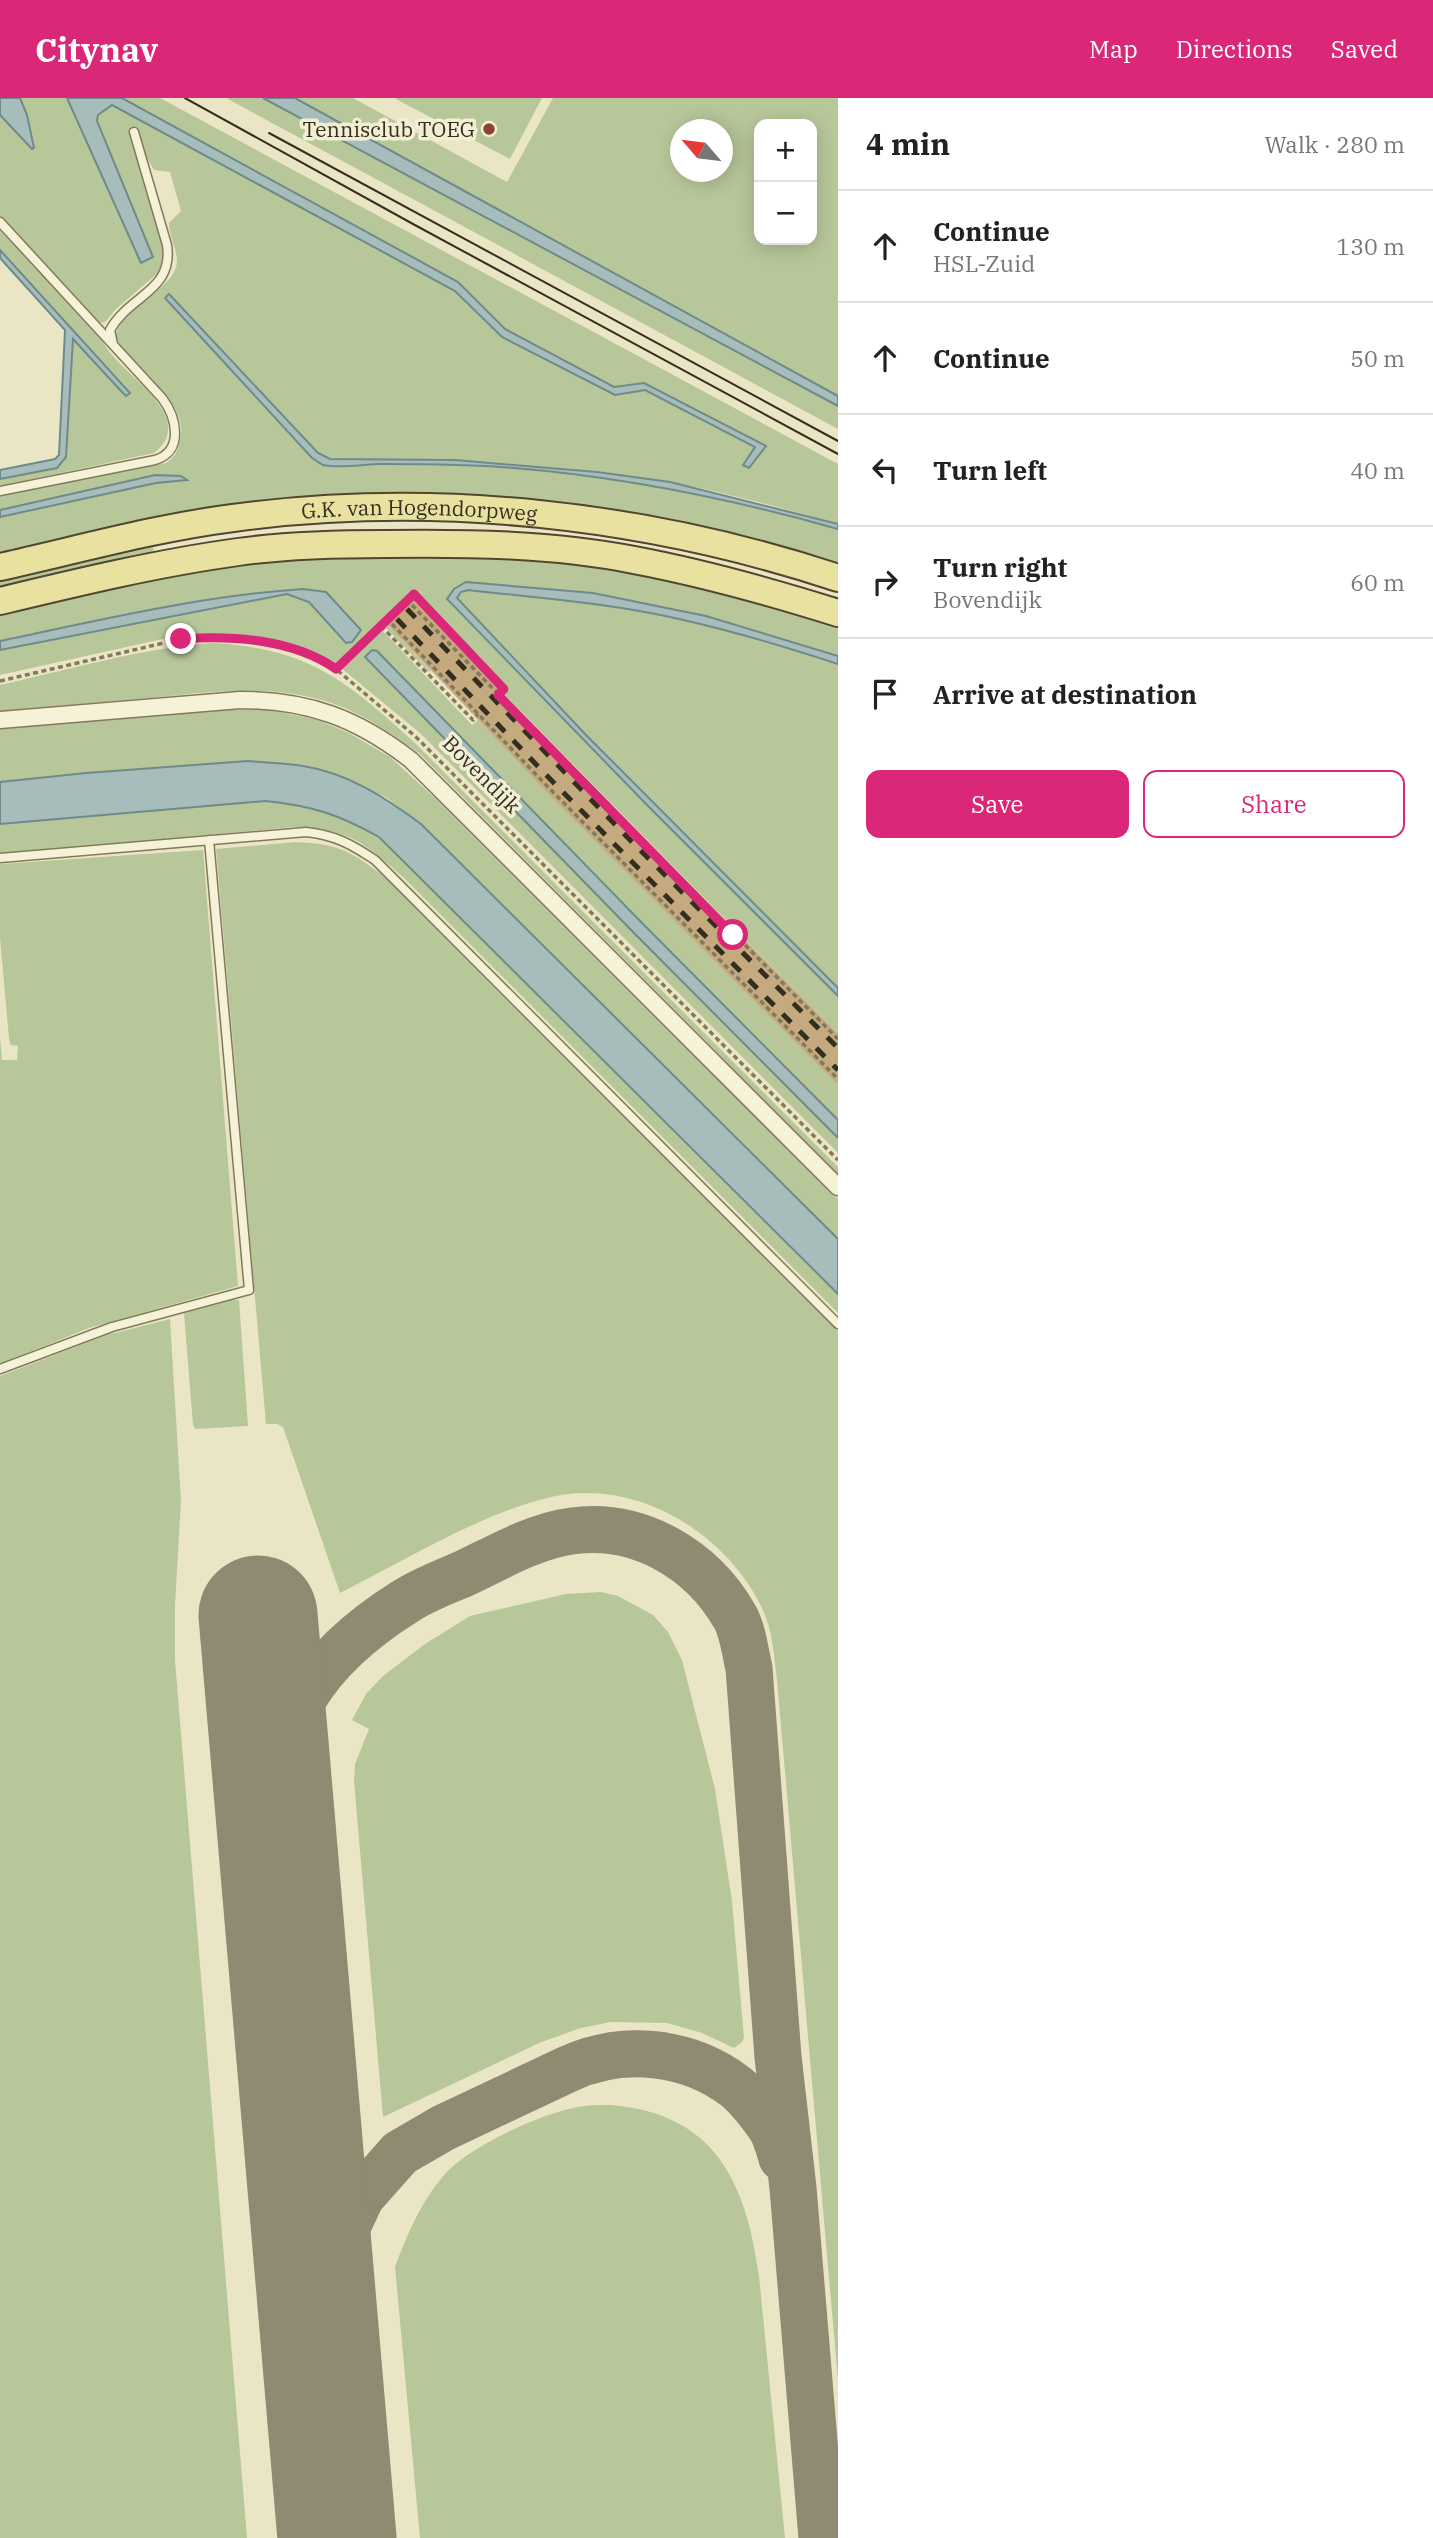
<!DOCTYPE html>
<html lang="en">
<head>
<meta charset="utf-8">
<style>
  :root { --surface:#fff; --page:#f2f2f2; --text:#222; --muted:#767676; --line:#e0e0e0; --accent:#db2777 }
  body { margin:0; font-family:"IBM Plex Serif",serif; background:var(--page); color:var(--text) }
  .controls { position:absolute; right:21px; top:21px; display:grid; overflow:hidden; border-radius:14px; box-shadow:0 4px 18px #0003 }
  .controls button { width:63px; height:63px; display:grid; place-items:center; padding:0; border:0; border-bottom:2px solid var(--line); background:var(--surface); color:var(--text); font:35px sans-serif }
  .compass { position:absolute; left:670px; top:21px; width:63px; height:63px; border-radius:50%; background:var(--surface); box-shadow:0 4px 18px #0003; rotate:298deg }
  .stop { position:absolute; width:21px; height:21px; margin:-16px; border:5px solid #db2777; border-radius:50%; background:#fff }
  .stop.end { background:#db2777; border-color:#fff; box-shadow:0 2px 7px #0008 }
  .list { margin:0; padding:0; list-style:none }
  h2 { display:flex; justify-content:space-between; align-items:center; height:91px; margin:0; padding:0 28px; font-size:30px }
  h2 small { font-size:23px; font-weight:400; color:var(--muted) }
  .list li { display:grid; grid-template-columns:46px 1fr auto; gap:21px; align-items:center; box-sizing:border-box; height:112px; padding:0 28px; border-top:2px solid var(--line) }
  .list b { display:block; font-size:26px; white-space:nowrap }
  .list p { margin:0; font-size:23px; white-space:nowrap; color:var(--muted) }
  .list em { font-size:23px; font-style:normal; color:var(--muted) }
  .actions { display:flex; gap:14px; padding:21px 28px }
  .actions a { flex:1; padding:16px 0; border:2px solid var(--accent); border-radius:14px; text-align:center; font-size:24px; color:var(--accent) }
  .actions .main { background:var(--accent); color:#fff }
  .icon { flex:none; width:38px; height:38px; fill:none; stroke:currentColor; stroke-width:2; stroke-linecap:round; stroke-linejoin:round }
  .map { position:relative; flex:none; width:838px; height:2440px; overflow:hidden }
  header { display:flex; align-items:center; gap:42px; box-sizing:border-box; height:98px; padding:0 35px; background:var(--accent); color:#fff }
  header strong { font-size:33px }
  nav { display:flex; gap:38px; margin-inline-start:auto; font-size:24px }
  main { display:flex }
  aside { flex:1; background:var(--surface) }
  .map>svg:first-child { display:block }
</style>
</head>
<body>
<header>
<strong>Citynav</strong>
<nav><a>Map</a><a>Directions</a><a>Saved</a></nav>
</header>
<main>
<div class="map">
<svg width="838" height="2440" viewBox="0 0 838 2440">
  <rect width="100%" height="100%" fill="#eae6c5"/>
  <path fill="#b8c79a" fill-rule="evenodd" d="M20 0H67L141 165 153 159 97 23 98 17 112 6 455 193 502 239 615 297 645 292 755 350 743 367 766 348 644 285 614 289 505 231 458 184 122 0H160L838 366V426C782 410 725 394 668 384 556 365 443 361 330 361L318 355 169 196 165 200 329 368C500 354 674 385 838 431V471L503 401 0 459V398L166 365C175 359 177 354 180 343 191 295 122 275 116 235 124 208 169 193 176 169 180 155 169 140 169 125L181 113 170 74 154 72 144 55 138 34 132 36 162 147 163 164 159 174 116 211 105 224 99 225 0 118V17L32 51 34 50 27 17Z
    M226 0H263L838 308V331Z
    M295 0H353L507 84 553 0H838V298ZM759 26H812V142H759ZM680 32H722V74H680Z
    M394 0H542L510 61Z
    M0 130 103 244C118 275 201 318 154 355L0 388V381L57 370 66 359 73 240 121 293 129 295 0 152Z
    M149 445 154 451 150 458 0 491V480Z
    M302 457 549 460 657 476 838 526V558L706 518 593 495 466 484 447 501 649 709 838 898V936L504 596 509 590 415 494 337 567 299 550 258 540 190 535 0 577V511L120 484Z
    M468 492C538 500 610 505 679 521 733 533 785 549 838 566V890L586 637 458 503 457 500 461 494Z
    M414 499 458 546 456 547 413 502 387 526 430 572 429 574 384 528Z
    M381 531 472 627 478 622 838 987V1055L420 635 341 570Z
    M214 545C309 551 345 582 413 643L838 1069V1076L419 655C391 635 359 613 325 603 267 586 209 594 150 600 100 604 50 609 0 613V587C71 571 141 550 214 545Z
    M220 612H268L316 621 349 635 390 659 435 700 838 1101V1141L421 726 387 700 341 678 304 668 248 663 0 684V631Z
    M266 703C312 708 338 716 379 739L838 1196V1215L403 779C362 743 351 732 294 729L0 756V726Z
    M295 744C342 746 351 754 388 781L838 1233V2283L777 1582C774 1558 773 1533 762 1510 725 1433 633 1378 547 1400 478 1417 404 1463 340 1495L283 1329 277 1326H266L216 751Z
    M203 752 238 1188 89 1230 0 1266V939L2 962H17L18 948 11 947 9 941 0 840V766Z
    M232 1202H239L248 1328 195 1331 193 1327 184 1215Z
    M170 1221 181 1403 175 1507V1562L247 2440H0V1278L107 1237Z
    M601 1494 618 1498 653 1517 668 1534 682 1562 715 1691 732 1803 744 1940 742 1944 734 1950 702 1935 667 1925 611 1924 581 1930 539 1945 383 2019 354 1683 355 1666 369 1631 352 1622 366 1596 383 1578 425 1546 470 1518 566 1496Z
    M610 2007C715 2015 746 2084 759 2178L785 2440H420L395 2169C407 2137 422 2101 446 2075 471 2048 542 2015 578 2009 589 2007 600 2007 610 2007Z"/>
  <path fill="#a6bdbb" stroke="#6e8b89" stroke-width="2" d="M0 0H20L27 17 34 50 32 51 0 17Z
    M67 0H122L458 184 505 231 614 289 644 285 766 348 749 370 743 367 755 349 645 292 615 297 502 239 455 193 112 7 98 17 97 23 153 159 141 165Z
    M263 0H295L838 298V308Z
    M0 152 130 295 126 298 121 293 73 241 66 359 57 370 0 381V372L55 361 59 357 65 232 0 160Z
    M169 196 318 355 330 361 455 362 597 374 670 384 838 426V431C732 401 624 379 514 370 470 366 426 366 381 366 363 366 341 371 323 367L312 360 165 200Z
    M155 377 181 378 187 382 156 385 0 419V412Z
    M466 484 593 495 706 518 838 558V566C786 549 733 533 679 521 610 505 538 500 468 492L461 494 457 500 586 637 838 890V898L649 709 447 501 454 491Z
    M303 491 326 494 361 532 352 544 346 545 309 504 287 496 0 552V543C100 522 200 498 303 491Z
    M372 552 377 553 644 827 838 1022V1040L634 835 365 559Z
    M248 663C266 665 285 665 303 668 348 675 386 700 421 726L838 1141V1196L379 739C338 716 312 708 266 703L0 726V684L86 675Z"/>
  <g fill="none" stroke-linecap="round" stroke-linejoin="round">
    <path stroke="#8f8a72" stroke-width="47" d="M277 1736C280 1696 283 1636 303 1601 327 1560 366 1528 406 1503 423 1492 444 1484 463 1476 497 1460 534 1438 572 1433 639 1424 702 1461 735 1519 743 1533 745 1554 749 1570L778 1959 793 2090 822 2440
      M323 2273 328 2208 338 2148 361 2099 400 2055 443 2030 568 1971C622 1946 688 1952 736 1989 748 1999 762 2017 771 2030 776 2038 779 2050 782 2060"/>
    <path stroke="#8f8a72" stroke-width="119" d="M258 1517 337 2440"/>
  </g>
  <path fill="#c4aa7e" d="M413 502 567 662 838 936V987L544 691 387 526Z"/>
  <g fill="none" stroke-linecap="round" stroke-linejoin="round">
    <g stroke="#83795d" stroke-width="11">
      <path id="service" d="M0 124 162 300C177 320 184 353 155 362L0 393
        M113 246 110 232C129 197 174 193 167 147L134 34
        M0 760 306 734C335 737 351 746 375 762L838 1226
        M0 1271 112 1229 249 1192 209 742"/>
    </g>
    <g stroke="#83795d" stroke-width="19">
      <path id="minor" d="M0 622 240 602C308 602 357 620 411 662L838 1089"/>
    </g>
    <g stroke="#514630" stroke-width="30">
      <g id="primary">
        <path id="s1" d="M0 469C77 452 154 430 233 420 435 393 645 416 838 480"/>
        <path d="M0 503C79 484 158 465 238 454 287 447 337 446 386 446 467 445 554 446 634 462 703 475 771 494 838 515"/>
      </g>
    </g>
    <path stroke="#83795d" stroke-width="3.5" stroke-dasharray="5 3.5" stroke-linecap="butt" d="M412 507 564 664 838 941
      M392 526 547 688 838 981
      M381 528 473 622 478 616
      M336 571 414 496 504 591 498 597
      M0 583 181 541 208 539 237 541 277 547 302 555 336 571 416 639 838 1062"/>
    <use href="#service" stroke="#f5f2d7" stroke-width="8"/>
    <use href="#minor" stroke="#f5f2d7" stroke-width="16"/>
    <use href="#primary" stroke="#e9e1a0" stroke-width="26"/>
    <path stroke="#342e1f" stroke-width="2" d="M185 0 413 126 838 356
      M269 35 838 343"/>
    <path stroke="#342e1f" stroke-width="5" stroke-dasharray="12 12" stroke-linecap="butt" d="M407 511 632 744 838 950
      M397 521 552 683 838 972"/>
  </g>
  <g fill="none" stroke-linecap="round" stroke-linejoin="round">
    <path stroke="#db2777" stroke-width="9" d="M181 541C231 537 293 541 336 571L414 496 504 591 498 597 733 837"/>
  </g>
  <circle fill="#8c4432" stroke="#f2efd4" stroke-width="2.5" cx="489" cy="31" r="7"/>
  <g text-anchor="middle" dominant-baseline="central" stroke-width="7" stroke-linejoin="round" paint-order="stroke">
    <g font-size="21" fill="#342e1f" stroke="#f2efd4" text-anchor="end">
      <text x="475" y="31">Tennisclub TOEG</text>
    </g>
    <g font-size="21" fill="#342e1f" stroke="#f2efd4">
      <text stroke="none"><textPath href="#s1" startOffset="425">G.K. van Hogendorpweg</textPath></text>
      <text transform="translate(482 676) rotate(45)">Bovendijk</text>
    </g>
  </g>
</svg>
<div class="controls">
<button>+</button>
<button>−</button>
</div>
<svg class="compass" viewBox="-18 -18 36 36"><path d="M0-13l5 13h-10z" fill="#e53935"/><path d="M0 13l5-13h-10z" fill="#767676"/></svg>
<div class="stop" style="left:733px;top:837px"></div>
<div class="stop end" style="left:181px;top:541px"></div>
</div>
<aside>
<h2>4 min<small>Walk · 280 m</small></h2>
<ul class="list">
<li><svg class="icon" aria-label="ahead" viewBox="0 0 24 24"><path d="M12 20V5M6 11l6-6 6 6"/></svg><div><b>Continue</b><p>HSL-Zuid</p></div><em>130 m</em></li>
<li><svg class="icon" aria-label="ahead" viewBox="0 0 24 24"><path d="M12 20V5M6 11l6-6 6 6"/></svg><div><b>Continue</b></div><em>50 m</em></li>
<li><svg class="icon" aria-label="left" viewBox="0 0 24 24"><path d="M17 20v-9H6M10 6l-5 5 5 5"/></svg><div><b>Turn left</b></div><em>40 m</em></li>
<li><svg class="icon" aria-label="right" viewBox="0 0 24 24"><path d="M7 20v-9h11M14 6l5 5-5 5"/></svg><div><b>Turn right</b><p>Bovendijk</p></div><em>60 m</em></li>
<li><svg class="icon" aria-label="arrive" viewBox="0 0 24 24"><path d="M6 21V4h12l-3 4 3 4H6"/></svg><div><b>Arrive at destination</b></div></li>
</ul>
<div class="actions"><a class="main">Save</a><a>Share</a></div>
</aside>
</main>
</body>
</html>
